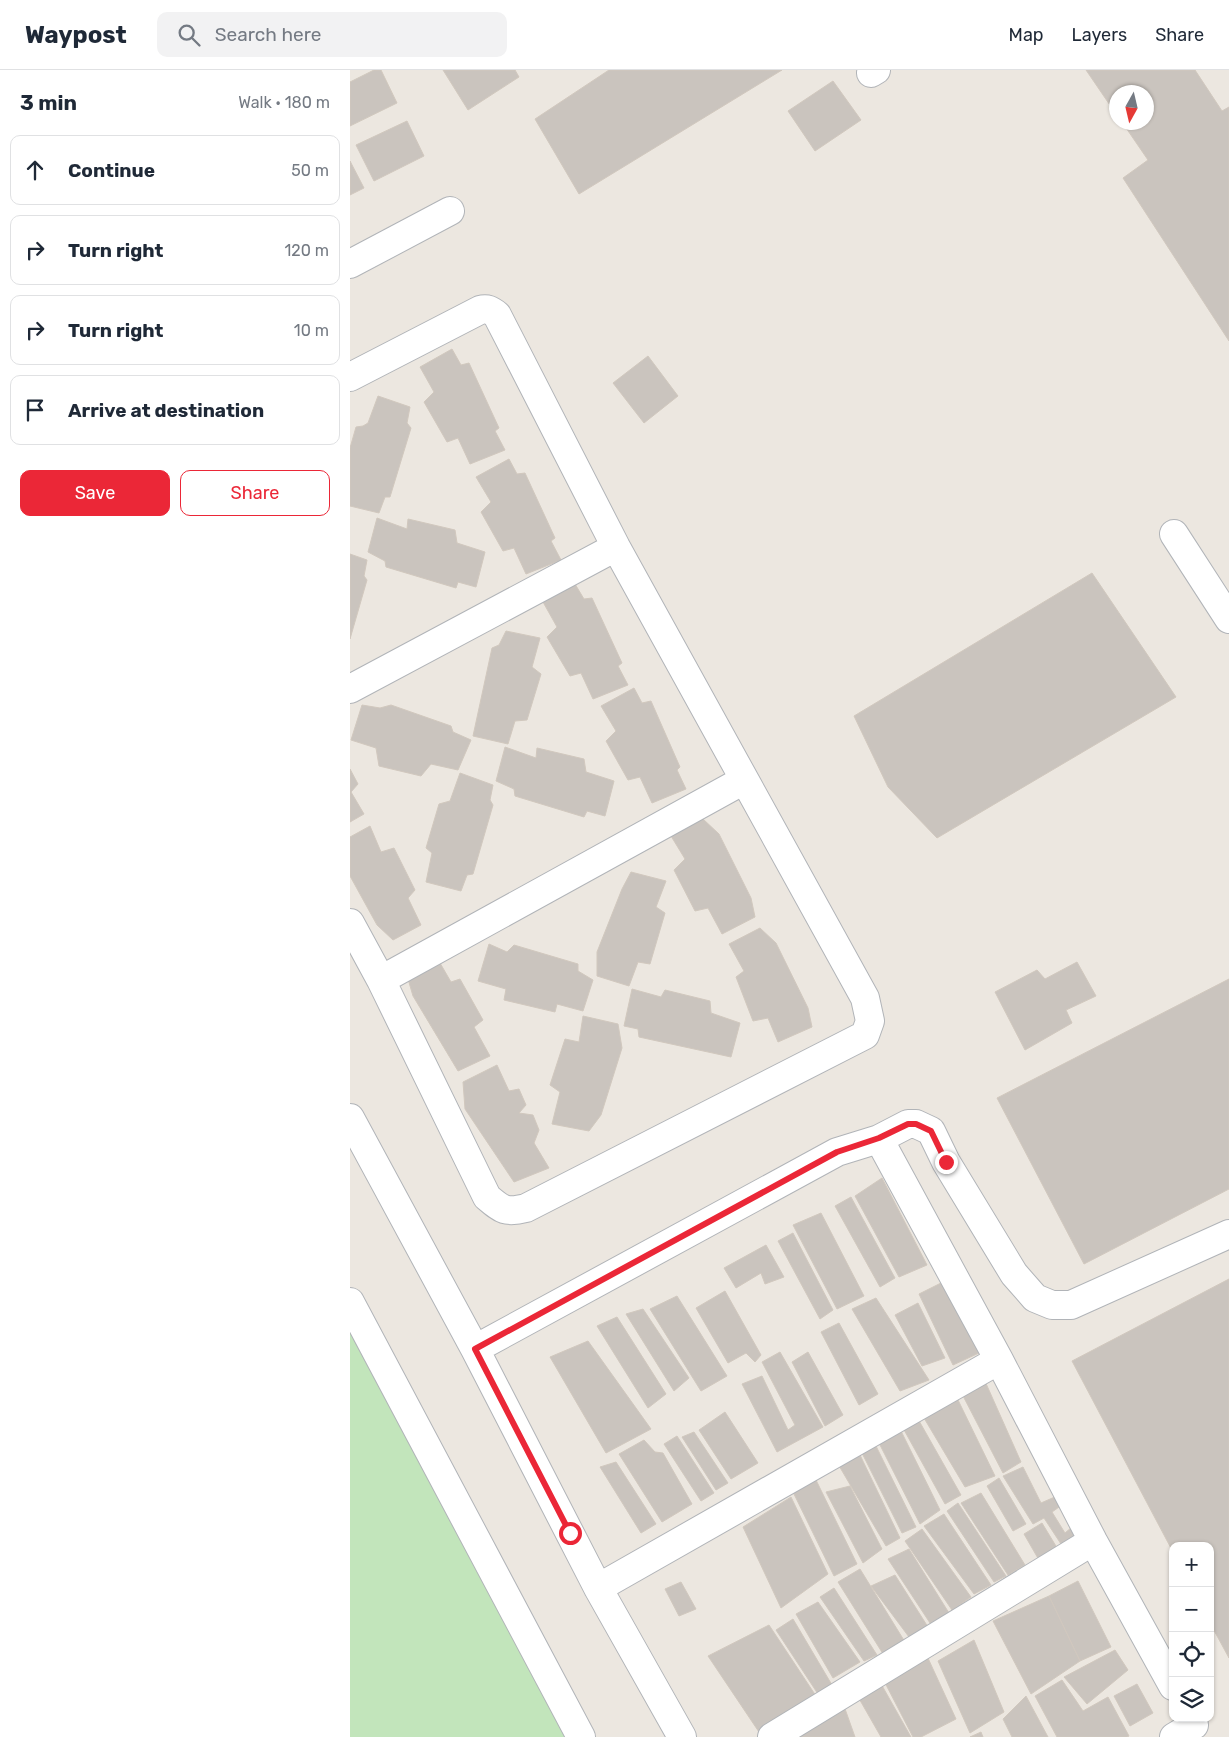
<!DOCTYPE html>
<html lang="en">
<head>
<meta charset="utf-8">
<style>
  :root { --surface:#fff; --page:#f2f2f3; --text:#1f2937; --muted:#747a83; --line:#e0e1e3; --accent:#eb2737 }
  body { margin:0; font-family:Rubik,sans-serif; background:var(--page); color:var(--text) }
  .controls { position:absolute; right:15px; bottom:15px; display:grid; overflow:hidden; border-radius:10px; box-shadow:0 1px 4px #0004 }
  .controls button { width:45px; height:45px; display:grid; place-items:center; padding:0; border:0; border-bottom:1px solid var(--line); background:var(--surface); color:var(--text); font:25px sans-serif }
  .compass { position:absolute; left:759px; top:15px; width:45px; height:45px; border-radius:50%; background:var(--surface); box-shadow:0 1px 4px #0004; rotate:188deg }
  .stop { position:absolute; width:15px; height:15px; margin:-11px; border:4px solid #eb2737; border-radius:50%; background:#fff }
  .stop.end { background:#eb2737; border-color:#fff; box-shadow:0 1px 5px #0008 }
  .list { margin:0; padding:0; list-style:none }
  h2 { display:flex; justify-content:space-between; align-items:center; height:65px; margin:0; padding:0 20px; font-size:21px }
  h2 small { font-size:16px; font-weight:400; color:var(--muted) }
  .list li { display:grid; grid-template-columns:32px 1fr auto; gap:15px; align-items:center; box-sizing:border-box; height:70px; margin:0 10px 10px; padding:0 10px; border:1px solid var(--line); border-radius:10px }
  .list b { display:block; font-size:19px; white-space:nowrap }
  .list em { font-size:16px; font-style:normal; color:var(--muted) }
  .actions { display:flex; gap:10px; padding:15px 20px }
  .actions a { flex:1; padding:11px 0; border:1px solid var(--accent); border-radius:10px; text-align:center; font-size:18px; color:var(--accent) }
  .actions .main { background:var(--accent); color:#fff }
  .icon { flex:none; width:28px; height:28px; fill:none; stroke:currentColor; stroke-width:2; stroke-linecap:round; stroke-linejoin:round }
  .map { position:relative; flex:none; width:879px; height:1667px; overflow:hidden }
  header { display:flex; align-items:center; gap:30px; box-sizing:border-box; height:70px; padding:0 25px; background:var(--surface); border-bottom:1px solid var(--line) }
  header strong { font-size:24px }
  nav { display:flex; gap:28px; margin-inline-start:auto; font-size:18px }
  .search { width:350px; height:45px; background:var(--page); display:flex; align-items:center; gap:12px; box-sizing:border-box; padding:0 18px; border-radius:10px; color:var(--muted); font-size:19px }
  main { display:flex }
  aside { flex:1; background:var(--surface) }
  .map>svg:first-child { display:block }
</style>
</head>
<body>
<header>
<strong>Waypost</strong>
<div class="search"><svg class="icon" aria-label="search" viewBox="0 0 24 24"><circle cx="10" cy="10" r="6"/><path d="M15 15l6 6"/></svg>Search here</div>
<nav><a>Map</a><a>Layers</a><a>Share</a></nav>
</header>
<main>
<aside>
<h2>3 min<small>Walk · 180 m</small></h2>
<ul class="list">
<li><svg class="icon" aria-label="ahead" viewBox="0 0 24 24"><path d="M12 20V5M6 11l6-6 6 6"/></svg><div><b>Continue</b></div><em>50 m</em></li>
<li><svg class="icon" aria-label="right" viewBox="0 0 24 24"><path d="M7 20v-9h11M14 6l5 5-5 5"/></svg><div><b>Turn right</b></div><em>120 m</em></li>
<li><svg class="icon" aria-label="right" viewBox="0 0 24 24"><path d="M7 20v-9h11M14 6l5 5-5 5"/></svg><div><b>Turn right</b></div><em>10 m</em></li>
<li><svg class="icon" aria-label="arrive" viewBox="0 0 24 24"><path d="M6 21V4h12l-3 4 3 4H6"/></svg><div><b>Arrive at destination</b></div></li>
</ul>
<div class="actions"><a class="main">Save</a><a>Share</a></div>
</aside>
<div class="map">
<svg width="879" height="1667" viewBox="0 0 879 1667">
  <rect width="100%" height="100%" fill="#ece7e0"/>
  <path fill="#c2e5bb" d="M0 1251 218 1667H0Z"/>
  <path fill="#cac4be" stroke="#d1c8be" d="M24 0H31L47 33 0 56V12Z
    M93 0H165L169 7 118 40Z
    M259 0H432L229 124 185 49Z
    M736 0H845L872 41 879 37V271L773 108 798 90 772 52H796V22H766V44Z
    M483 11 511 50 465 81 438 41Z
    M57 51 74 86 24 111 6 75Z
    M0 91 14 118 0 125Z
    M102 279 111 295 119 293 149 358 145 361 155 380 120 394 108 368 97 372 74 332 84 322 70 297Z
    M298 286 328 326 294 353 263 313Z
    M28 326 60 337 57 353 61 358 40 427H35L29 443 0 436V378L6 357 13 356 18 353Z
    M159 389 167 404 175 403 205 468 201 471 211 490 176 504 164 478 153 481 131 442 141 432 126 407Z
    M27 448 57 459 58 449 105 460 107 473 135 482 126 517 108 512 106 518 36 497 35 491 18 482Z
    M0 484 17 490 14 506 17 510 0 569Z
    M742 503 826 627 587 768 538 717 504 646Z
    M225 514 234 529 242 528 272 593 268 596 278 615 243 629 231 603 220 606 197 567 207 557 193 532Z
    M156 561 190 568 182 597 191 604 177 650 165 651 158 674 123 666 142 578 149 575Z
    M284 618 292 633 301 631 330 697 327 700 336 719 302 733 290 707 278 710 256 671 266 661 251 636Z
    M12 635 30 638 41 635 101 656 103 662 121 670 108 700 81 694 71 706 29 696 26 678 1 670Z
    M155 677 186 688 187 678 234 689 236 702 264 711 255 746 237 741 234 747 165 726 164 719 146 711Z
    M0 699 8 714 1 722 14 744 0 752Z
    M110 703 143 715 140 730 143 735 123 804 117 805 111 821 76 812 82 783 76 778 89 734 100 731Z
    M353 749 369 764 401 828 405 847 372 864 358 838 345 841 324 800 335 789 321 766Z
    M20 756 31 782 44 778 65 820 58 828 71 855 43 870 27 855 0 806V767Z
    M281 802 316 811 306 837 315 843 300 894 288 892 279 916 247 906V882L272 819Z
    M410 858 426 873 458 938 462 957 428 972 418 948 403 951 386 907 394 901 379 874Z
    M139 874 157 882 164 875 228 894V901L243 910 233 941 207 934 205 942 154 930 156 919 128 911Z
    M727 892 746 926 716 940 722 953 675 980 645 922 687 900 695 909Z
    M90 893 101 912 110 909 133 950 124 957 140 986 108 1001 63 926 58 909Z
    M879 909V1119L734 1194 647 1028Z
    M282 919 311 927 315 920 360 931 361 943 390 953 381 987 289 967 288 959 274 956Z
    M233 946 268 954 272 978 251 1045 239 1061 202 1054 210 1022 200 1015 215 969 229 972Z
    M147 995 159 1021 169 1019 176 1035 169 1043 183 1045 189 1060 184 1073 199 1098 164 1112 115 1039 113 1012Z
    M532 1108 577 1195 549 1207 505 1126Z
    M501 1127 545 1208 530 1217 485 1136Z
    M471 1143 514 1226 487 1239 443 1155Z
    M443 1163 483 1240 470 1249 428 1171Z
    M416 1175 434 1207 415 1214 411 1203 386 1218 374 1198Z
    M599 1209 629 1283 603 1295 569 1224Z
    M879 1209V1588L860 1553V1476H823V1482L722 1291Z
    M375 1221 411 1285 405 1292 396 1283 378 1293 346 1238Z
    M327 1226 377 1306 351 1321 300 1239Z
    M526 1228 579 1310 550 1321 502 1239Z
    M568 1233 595 1288 572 1296 545 1245Z
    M293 1239 339 1308 324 1321 276 1244Z
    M267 1247 316 1324 298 1338 247 1256Z
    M489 1253 528 1324 509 1335 471 1262Z
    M238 1271 301 1359 256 1383 200 1287Z
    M430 1282 473 1357 427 1382 392 1314 412 1306 438 1360 445 1355 412 1292Z
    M458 1282 493 1345 475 1356 442 1292Z
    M634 1309 671 1392 653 1403 611 1322Z
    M608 1330 645 1406 615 1417 574 1348Z
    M375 1342 408 1393 381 1409 349 1360Z
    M568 1349 611 1425 595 1434 553 1358Z
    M551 1361 590 1440 570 1454 529 1373Z
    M344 1362 378 1413 366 1420 332 1367Z
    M327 1366 364 1423 351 1431 314 1374Z
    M294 1370 305 1382 313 1383 342 1434 312 1452 269 1384Z
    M526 1376 566 1457 552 1463 511 1381Z
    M510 1385 550 1468 536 1476 488 1394Z
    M266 1392 306 1454 291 1463 250 1397Z
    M673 1397 691 1433 707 1426 712 1435 702 1442 715 1463 722 1457 726 1468 711 1474 694 1448 683 1454 653 1406Z
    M649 1408 676 1454 663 1461 637 1416Z
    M466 1410 507 1494 484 1506 443 1422Z
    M500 1416 532 1479 513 1493 476 1422Z
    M631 1423 675 1495 658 1505 611 1433Z
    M441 1427 478 1504 431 1538 393 1457Z
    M608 1433 656 1506 644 1512 597 1441Z
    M594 1444 641 1515 624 1524 574 1456Z
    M692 1453 712 1486 693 1497 674 1464Z
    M572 1459 621 1527 602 1540 555 1471Z
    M559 1479 599 1543 580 1553 538 1489Z
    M510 1499 555 1572 535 1587 488 1512Z
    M545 1505 578 1557 559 1567 521 1516Z
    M728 1511 761 1577 730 1591 699 1526Z
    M331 1512 346 1539 329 1546 315 1519Z
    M484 1518 527 1585 514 1591 470 1527Z
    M699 1526 730 1591 681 1624 643 1551Z
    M468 1532 510 1592 483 1608 446 1544Z
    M443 1549 482 1615 468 1624 426 1560Z
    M419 1555 468 1629 411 1665 358 1586Z
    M624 1570 654 1642 620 1663 588 1591Z
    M765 1580 778 1600 737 1634 714 1607Z
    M577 1586 606 1649 571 1667H563L532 1607Z
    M712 1610 733 1641 758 1627 779 1666 777 1667H707L685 1626Z
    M530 1612 561 1667H531L507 1625Z
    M787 1614 803 1643 780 1656 764 1626Z
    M676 1626 698 1667H662L653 1649Z
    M494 1636 505 1667H443Z
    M631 1662 633 1667H620Z"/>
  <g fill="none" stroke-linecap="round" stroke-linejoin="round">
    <g stroke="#b1b4b8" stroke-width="30">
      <path id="minor" d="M521 3 526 0
        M0 194 100 141
        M0 307 130 240C137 238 141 240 147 245L266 477 515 928 520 951 515 965 176 1138C156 1143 152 1140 137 1127L31 910 0 853
        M824 464 879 549
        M0 619 266 477
        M31 910 394 710
        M0 1048 125 1279 248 1518 332 1667
        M529 1069 649 1290 743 1471 823 1616
        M0 1232 231 1667
        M125 1279 487 1082 529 1069 558 1054H566L581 1061 596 1092 664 1204 685 1228 702 1235H721L879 1164
        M248 1518 649 1290
        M422 1667 743 1471
        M824 1667 844 1655"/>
    </g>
    <use href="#minor" stroke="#fff" stroke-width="28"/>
  </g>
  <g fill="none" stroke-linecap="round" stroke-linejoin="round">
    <path stroke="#eb2737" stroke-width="6" d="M220 1463 125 1279 487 1082 529 1068 558 1054H566L581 1061 596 1092"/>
  </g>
</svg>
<div class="controls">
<button>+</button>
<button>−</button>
<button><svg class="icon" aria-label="locate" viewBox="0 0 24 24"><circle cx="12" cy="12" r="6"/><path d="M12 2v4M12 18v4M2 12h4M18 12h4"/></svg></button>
<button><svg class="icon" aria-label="layers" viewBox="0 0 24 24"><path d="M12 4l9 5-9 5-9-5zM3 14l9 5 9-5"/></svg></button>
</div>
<svg class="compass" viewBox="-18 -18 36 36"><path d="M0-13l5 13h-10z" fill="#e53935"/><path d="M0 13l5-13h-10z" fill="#747a83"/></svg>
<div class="stop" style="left:220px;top:1463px"></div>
<div class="stop end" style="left:596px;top:1092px"></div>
</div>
</main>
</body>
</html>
